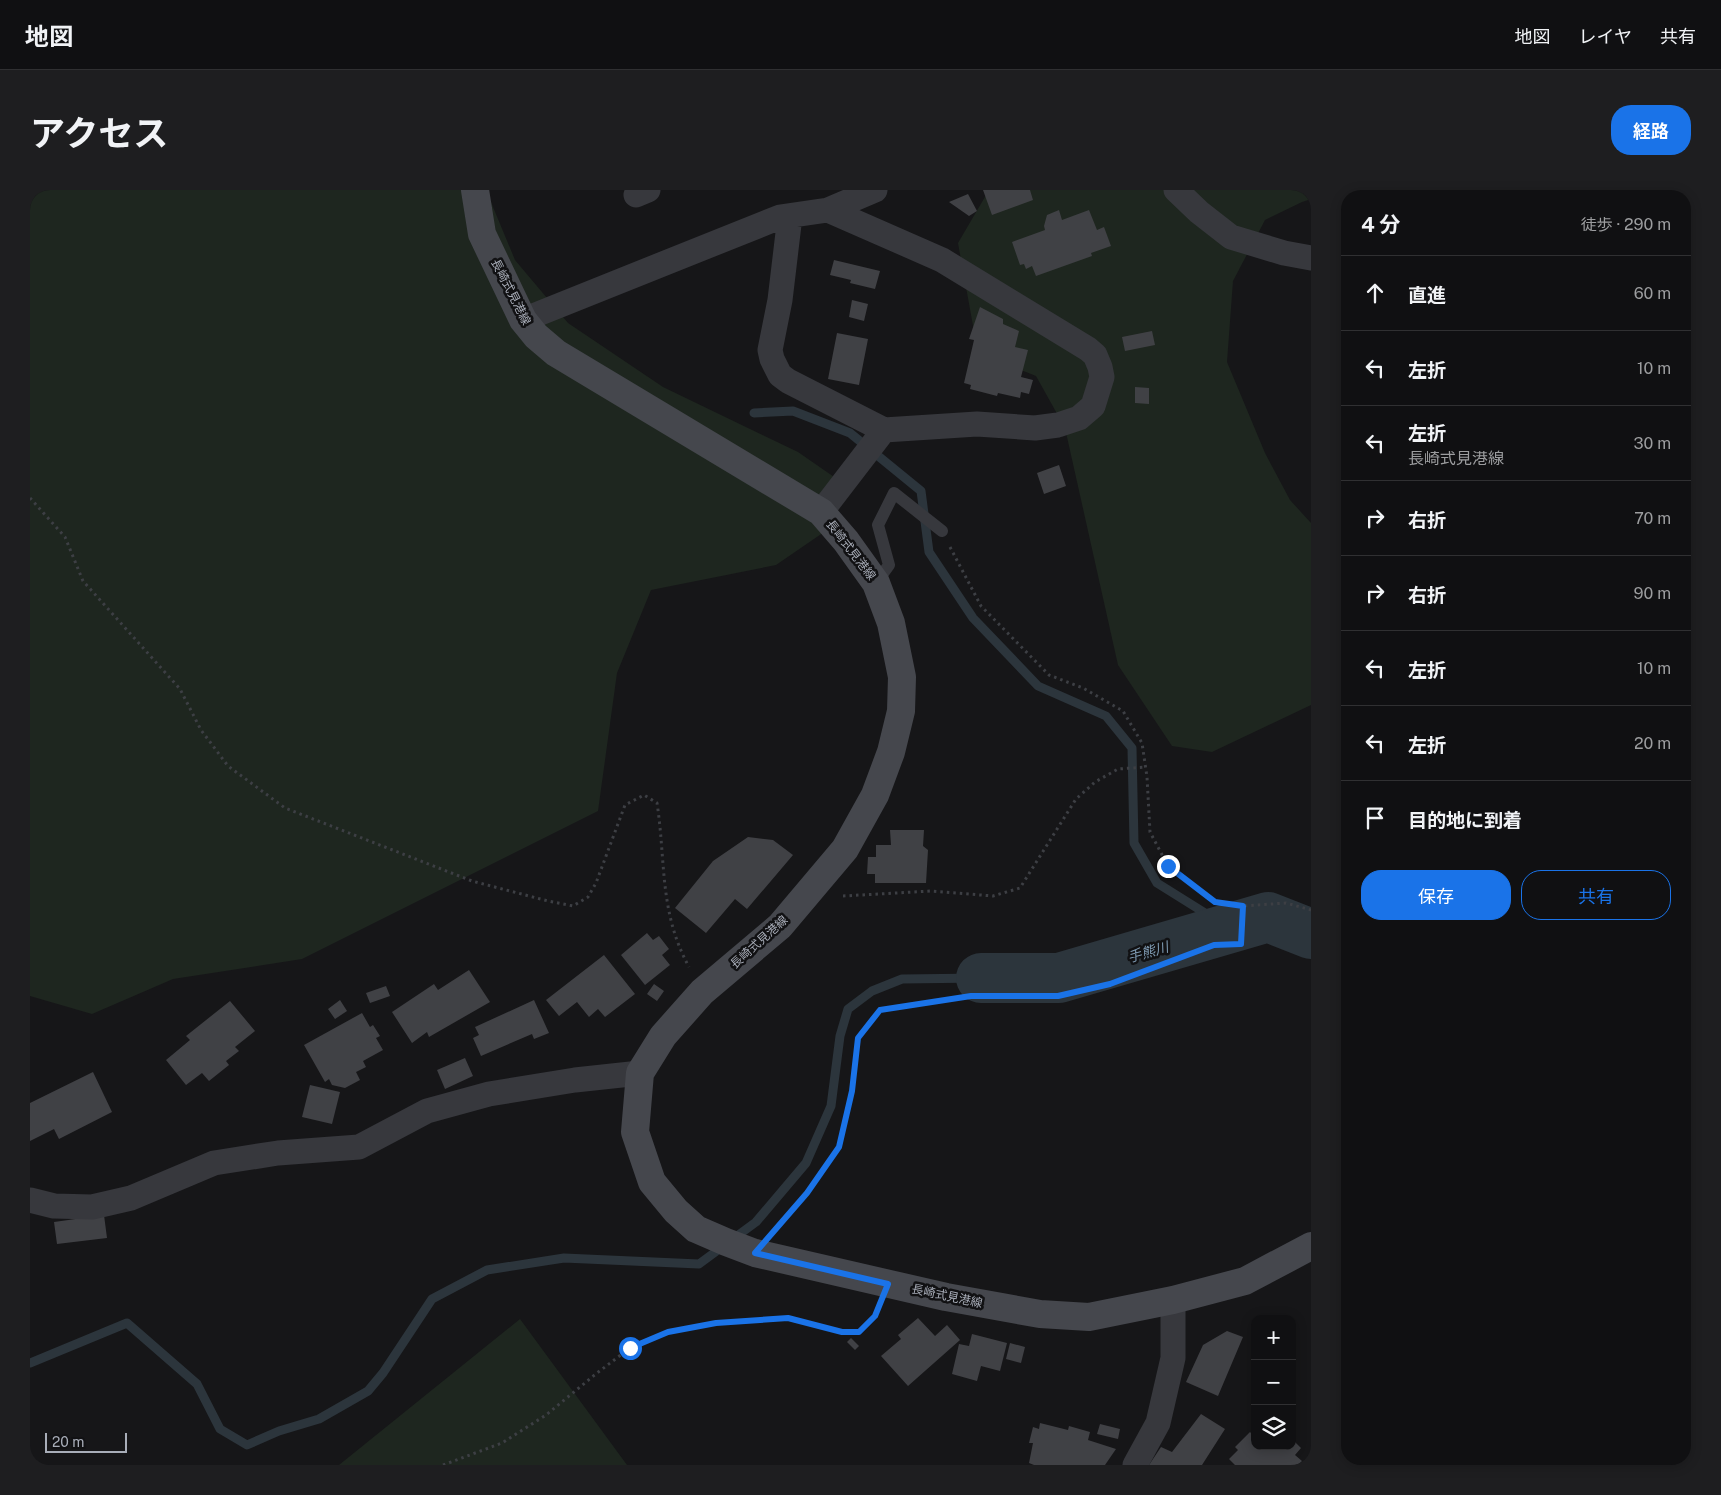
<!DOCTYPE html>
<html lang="ja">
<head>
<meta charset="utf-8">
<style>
  :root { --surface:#101012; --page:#1e1e20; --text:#f1f3f6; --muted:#9c9d9f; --line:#303032; --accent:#1a73e8 }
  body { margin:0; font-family:"Public Sans","Noto Sans JP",sans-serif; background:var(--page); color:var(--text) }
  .controls { position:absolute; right:15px; bottom:15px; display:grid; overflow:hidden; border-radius:10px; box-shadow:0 2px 12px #0003 }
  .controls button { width:45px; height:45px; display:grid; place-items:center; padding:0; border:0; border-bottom:1px solid var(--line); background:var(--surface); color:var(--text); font:25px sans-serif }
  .scale { position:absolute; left:15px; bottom:12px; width:82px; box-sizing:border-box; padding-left:5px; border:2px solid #a8adb8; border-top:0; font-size:14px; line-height:18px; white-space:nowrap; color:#a8adb8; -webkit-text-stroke:4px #111113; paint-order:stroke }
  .stop { position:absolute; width:15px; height:15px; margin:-11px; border:4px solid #1a73e8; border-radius:50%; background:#fff }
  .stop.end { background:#1a73e8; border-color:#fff; box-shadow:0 1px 5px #0008 }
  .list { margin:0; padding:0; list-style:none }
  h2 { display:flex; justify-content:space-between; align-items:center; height:65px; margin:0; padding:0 20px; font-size:21px }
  h2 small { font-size:16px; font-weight:400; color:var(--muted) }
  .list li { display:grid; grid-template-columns:32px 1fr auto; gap:15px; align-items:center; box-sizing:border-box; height:75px; padding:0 20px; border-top:1px solid var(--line) }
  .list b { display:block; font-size:19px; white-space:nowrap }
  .list p { margin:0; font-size:16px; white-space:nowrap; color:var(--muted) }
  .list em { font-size:16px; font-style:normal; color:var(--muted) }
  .actions { display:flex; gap:10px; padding:15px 20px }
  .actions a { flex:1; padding:11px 0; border:1px solid var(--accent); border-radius:20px; text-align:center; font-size:18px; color:var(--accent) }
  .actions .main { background:var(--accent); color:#fff }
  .icon { flex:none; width:28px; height:28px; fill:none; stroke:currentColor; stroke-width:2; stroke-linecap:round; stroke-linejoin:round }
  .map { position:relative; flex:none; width:1281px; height:1275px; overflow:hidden; border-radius:20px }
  header { display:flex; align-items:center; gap:30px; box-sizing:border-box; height:70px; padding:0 25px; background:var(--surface); border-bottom:1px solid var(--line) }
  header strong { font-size:24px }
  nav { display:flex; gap:28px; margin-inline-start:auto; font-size:18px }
  .intro { display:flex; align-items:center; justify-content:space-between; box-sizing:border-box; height:120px; padding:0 30px }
  h1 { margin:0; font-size:35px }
  .button { padding:12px 22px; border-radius:20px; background:var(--accent); color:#fff; font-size:18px; font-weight:700 }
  main { display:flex; gap:30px; padding:0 30px }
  aside { flex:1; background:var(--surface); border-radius:20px; box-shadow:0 2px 12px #0003 }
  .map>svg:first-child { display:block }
</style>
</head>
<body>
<header>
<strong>地図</strong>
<nav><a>地図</a><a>レイヤ</a><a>共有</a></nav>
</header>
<div class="intro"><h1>アクセス</h1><a class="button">経路</a></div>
<main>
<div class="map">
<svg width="1281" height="1275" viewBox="0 0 1281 1275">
  <rect width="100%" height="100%" fill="#161618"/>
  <path fill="#1e261f" d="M0 0H456L485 70 538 133 633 197 768 262 807 289 800 338 746 375 621 400 587 483 568 621 272 769 143 789 62 824 0 806Z
    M959 0H1281V9L1272 12 1235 30 1203 91 1197 172 1235 263 1260 310 1281 333V515L1182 562 1142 556 1088 475 1035 238 1006 186 948 163 928 53Z
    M490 1129 597 1275H309Z"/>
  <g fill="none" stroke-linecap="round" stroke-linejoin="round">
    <path stroke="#2c353c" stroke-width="9" d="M724 223 763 221 820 243 891 301 899 362 943 428 1008 496 1076 526 1102 558 1104 653 1127 693 1199 738
      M0 1173 97 1133 167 1194 190 1239 217 1255 249 1241 289 1229 338 1201 353 1183 402 1109 457 1080 534 1068 669 1074 726 1032 776 973 801 916 810 846 818 819 842 801 872 789 951 788"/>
    <path stroke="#2c353c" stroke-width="50" d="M951 788H1029L1238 727 1281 744"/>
  </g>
  <path fill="#404145" d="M953 0H1000L1003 10 962 25Z
    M938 4 947 21 939 26 919 12Z
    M1029 20 1032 30 1059 20 1067 40 1074 37 1081 56 1061 63 1062 66 1006 86 1002 76 996 79 994 74 990 75 982 52 1015 40 1014 36 1017 25Z
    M804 70 850 81 845 99 820 93 821 90 800 85Z
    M822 110 838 114 834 131 819 127Z
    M950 117 973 129V134L989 141 985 157 998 160 991 187 1003 190 999 204 991 202 990 208 968 203 967 206 940 199 941 195 934 193 944 150 939 149Z
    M1122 141 1125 155 1095 161 1092 147Z
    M807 143 838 149 829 195 798 189Z
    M1105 197 1119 198V214L1105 213Z
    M1029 275 1036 296 1014 304 1007 283Z
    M860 640H894L893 656 898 660 896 693H845V684H837L838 667H846V655H861Z
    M718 647 743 650 763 665 717 719 705 709 676 743 645 718 683 671Z
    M617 743 623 750 629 746 639 759 632 765 640 775 615 795 591 765Z
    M574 765 605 804 575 827 568 819 559 827 547 812 529 826 516 810Z
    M439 780 460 812 399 847 397 842 382 853 362 822 404 794 408 800Z
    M624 794 634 801 627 811 617 804Z
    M356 796 360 806 340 813 336 803Z
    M310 810 317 821 305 829 298 819Z
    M504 810 519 843 504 849 502 844 451 866 443 848 449 845 445 837Z
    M200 811 225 841 205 857 209 861 196 871 199 875 179 891 172 883 156 895 136 870 160 850 156 846Z
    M332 823 340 837 343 835 350 846 346 848 353 860 333 871 336 877 326 882 330 890 315 898 302 895 299 889 295 892 274 855Z
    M435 868 443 886 415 899 407 880Z
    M63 882 82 922 29 949 24 939 0 951V913Z
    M280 895 310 902 302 934 272 927Z
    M74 1025 77 1048 27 1054 24 1032Z
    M888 1128 905 1146 917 1135 930 1150 878 1196 851 1166 871 1149 868 1145Z
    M1197 1141 1213 1147 1188 1206 1156 1192 1173 1155Z
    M942 1144 977 1153 970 1181 951 1176 947 1191 922 1184 929 1154 939 1156Z
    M821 1148 829 1156 825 1160 817 1152Z
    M980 1153 995 1157 991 1173 976 1169Z
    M1171 1224 1195 1239 1172 1275H1119L1131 1257 1142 1262Z
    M1010 1233 1038 1240 1039 1236 1060 1242 1058 1250 1086 1259 1075 1275H1004L999 1273 1003 1253H999L1003 1237 1009 1239Z
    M1070 1234 1090 1239 1088 1249 1067 1244Z
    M1220 1242 1225 1247V1256H1262V1249L1271 1258 1265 1265 1272 1271 1268 1275H1205L1199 1269 1208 1260 1205 1257Z"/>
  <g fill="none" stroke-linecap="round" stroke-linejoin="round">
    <path stroke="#3d3f44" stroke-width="3" stroke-dasharray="2.5 4" stroke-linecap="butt" d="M0 308 35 347 53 391 150 499 171 540 198 576 255 618 442 691 518 711 543 716 558 707 566 693 595 615 614 605 627 613C636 672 629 722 659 777
      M920 357 951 416 1019 485 1053 498 1093 521 1112 553 1117 587 1120 642 1138 676 1185 712 1213 716 1256 713 1281 720
      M813 706 901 701 963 706 990 698 1046 609 1065 592 1088 579 1116 577
      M745 1040 777 1003 809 957 822 901 828 848 850 820 941 806H1028L1080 794 1185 755 1211 754 1213 716
      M413 1275 472 1253 516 1225 567 1183 600 1158 638 1142 686 1133 758 1128 812 1142H829L845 1126 847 1119"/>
    <path stroke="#37383d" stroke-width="12" d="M846 393 859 375 848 335 864 303 912 341"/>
    <path stroke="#37383d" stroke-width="25" d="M1146 0 1169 22 1201 47 1254 63 1281 68
      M606 5 618 0
      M760 26 750 110 740 160 742 169 750 185 758 191 854 240
      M493 130 750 27 798 20 845 0
      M791 322 854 240 947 234 1005 238 1028 235 1049 228 1063 216 1072 187 1070 177 1065 165 1058 159 912 70 798 20
      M0 1010 24 1016 62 1017 101 1008 184 973 248 963 329 957 397 921 459 904 545 890 610 883
      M1105 1275 1128 1233 1143 1168V1110"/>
    <path stroke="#45474d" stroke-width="28" d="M445 0 452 44 493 130 506 146 526 163 791 322 816 351 846 393 861 433 872 487 871 521 861 562 845 605 815 659 750 736 672 802 633 846 610 883 605 942 622 992 646 1021 666 1039 696 1052 725 1063 916 1107 1010 1124 1059 1127 1143 1110 1215 1091 1281 1056"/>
  </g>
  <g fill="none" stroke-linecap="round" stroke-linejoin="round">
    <path stroke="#1a73e8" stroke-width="6" d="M600 1158 638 1142 686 1133 758 1128 812 1142H829L845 1126 858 1094 725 1063 777 1003 809 957 822 901 828 848 850 820 941 806H1028L1080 794 1184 755 1211 754 1213 716 1185 712 1138 676"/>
  </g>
  <g text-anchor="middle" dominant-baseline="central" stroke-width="5" stroke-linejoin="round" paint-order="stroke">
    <g font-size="12" fill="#a8adb8" stroke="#111113">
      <text transform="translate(481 102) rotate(63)">長崎式見港線</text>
      <text transform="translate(821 360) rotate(52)">長崎式見港線</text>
      <text transform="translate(729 752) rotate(-42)">長崎式見港線</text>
      <text transform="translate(917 1106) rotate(12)">長崎式見港線</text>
    </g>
    <g font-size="14" font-style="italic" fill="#7f9bb3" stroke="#111113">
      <text transform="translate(1118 762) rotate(-16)">手熊川</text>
    </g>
  </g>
</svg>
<div class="controls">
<button>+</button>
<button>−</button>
<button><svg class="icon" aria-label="layers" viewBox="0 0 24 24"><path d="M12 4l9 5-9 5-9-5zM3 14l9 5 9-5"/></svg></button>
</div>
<div class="scale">20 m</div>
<div class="stop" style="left:600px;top:1158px"></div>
<div class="stop end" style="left:1138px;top:676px"></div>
</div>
<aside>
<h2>4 分<small>徒歩 · 290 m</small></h2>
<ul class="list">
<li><svg class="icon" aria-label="ahead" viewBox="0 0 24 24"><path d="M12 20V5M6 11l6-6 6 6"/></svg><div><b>直進</b></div><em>60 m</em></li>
<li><svg class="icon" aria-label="left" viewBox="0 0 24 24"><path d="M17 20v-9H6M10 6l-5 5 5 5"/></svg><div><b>左折</b></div><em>10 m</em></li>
<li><svg class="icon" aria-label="left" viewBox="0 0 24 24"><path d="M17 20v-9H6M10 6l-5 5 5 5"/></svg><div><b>左折</b><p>長崎式見港線</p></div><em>30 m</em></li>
<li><svg class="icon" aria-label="right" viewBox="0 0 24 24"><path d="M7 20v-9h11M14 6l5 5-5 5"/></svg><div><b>右折</b></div><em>70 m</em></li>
<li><svg class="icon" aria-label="right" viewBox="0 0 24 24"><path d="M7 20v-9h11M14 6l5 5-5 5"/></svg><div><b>右折</b></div><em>90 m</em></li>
<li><svg class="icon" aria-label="left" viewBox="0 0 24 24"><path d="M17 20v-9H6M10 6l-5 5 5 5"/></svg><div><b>左折</b></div><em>10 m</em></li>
<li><svg class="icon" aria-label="left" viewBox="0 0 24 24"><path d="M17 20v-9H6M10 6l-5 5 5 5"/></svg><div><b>左折</b></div><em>20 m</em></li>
<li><svg class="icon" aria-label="arrive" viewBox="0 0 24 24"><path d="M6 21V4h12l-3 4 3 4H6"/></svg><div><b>目的地に到着</b></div></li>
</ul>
<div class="actions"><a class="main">保存</a><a>共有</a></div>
</aside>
</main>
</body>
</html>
